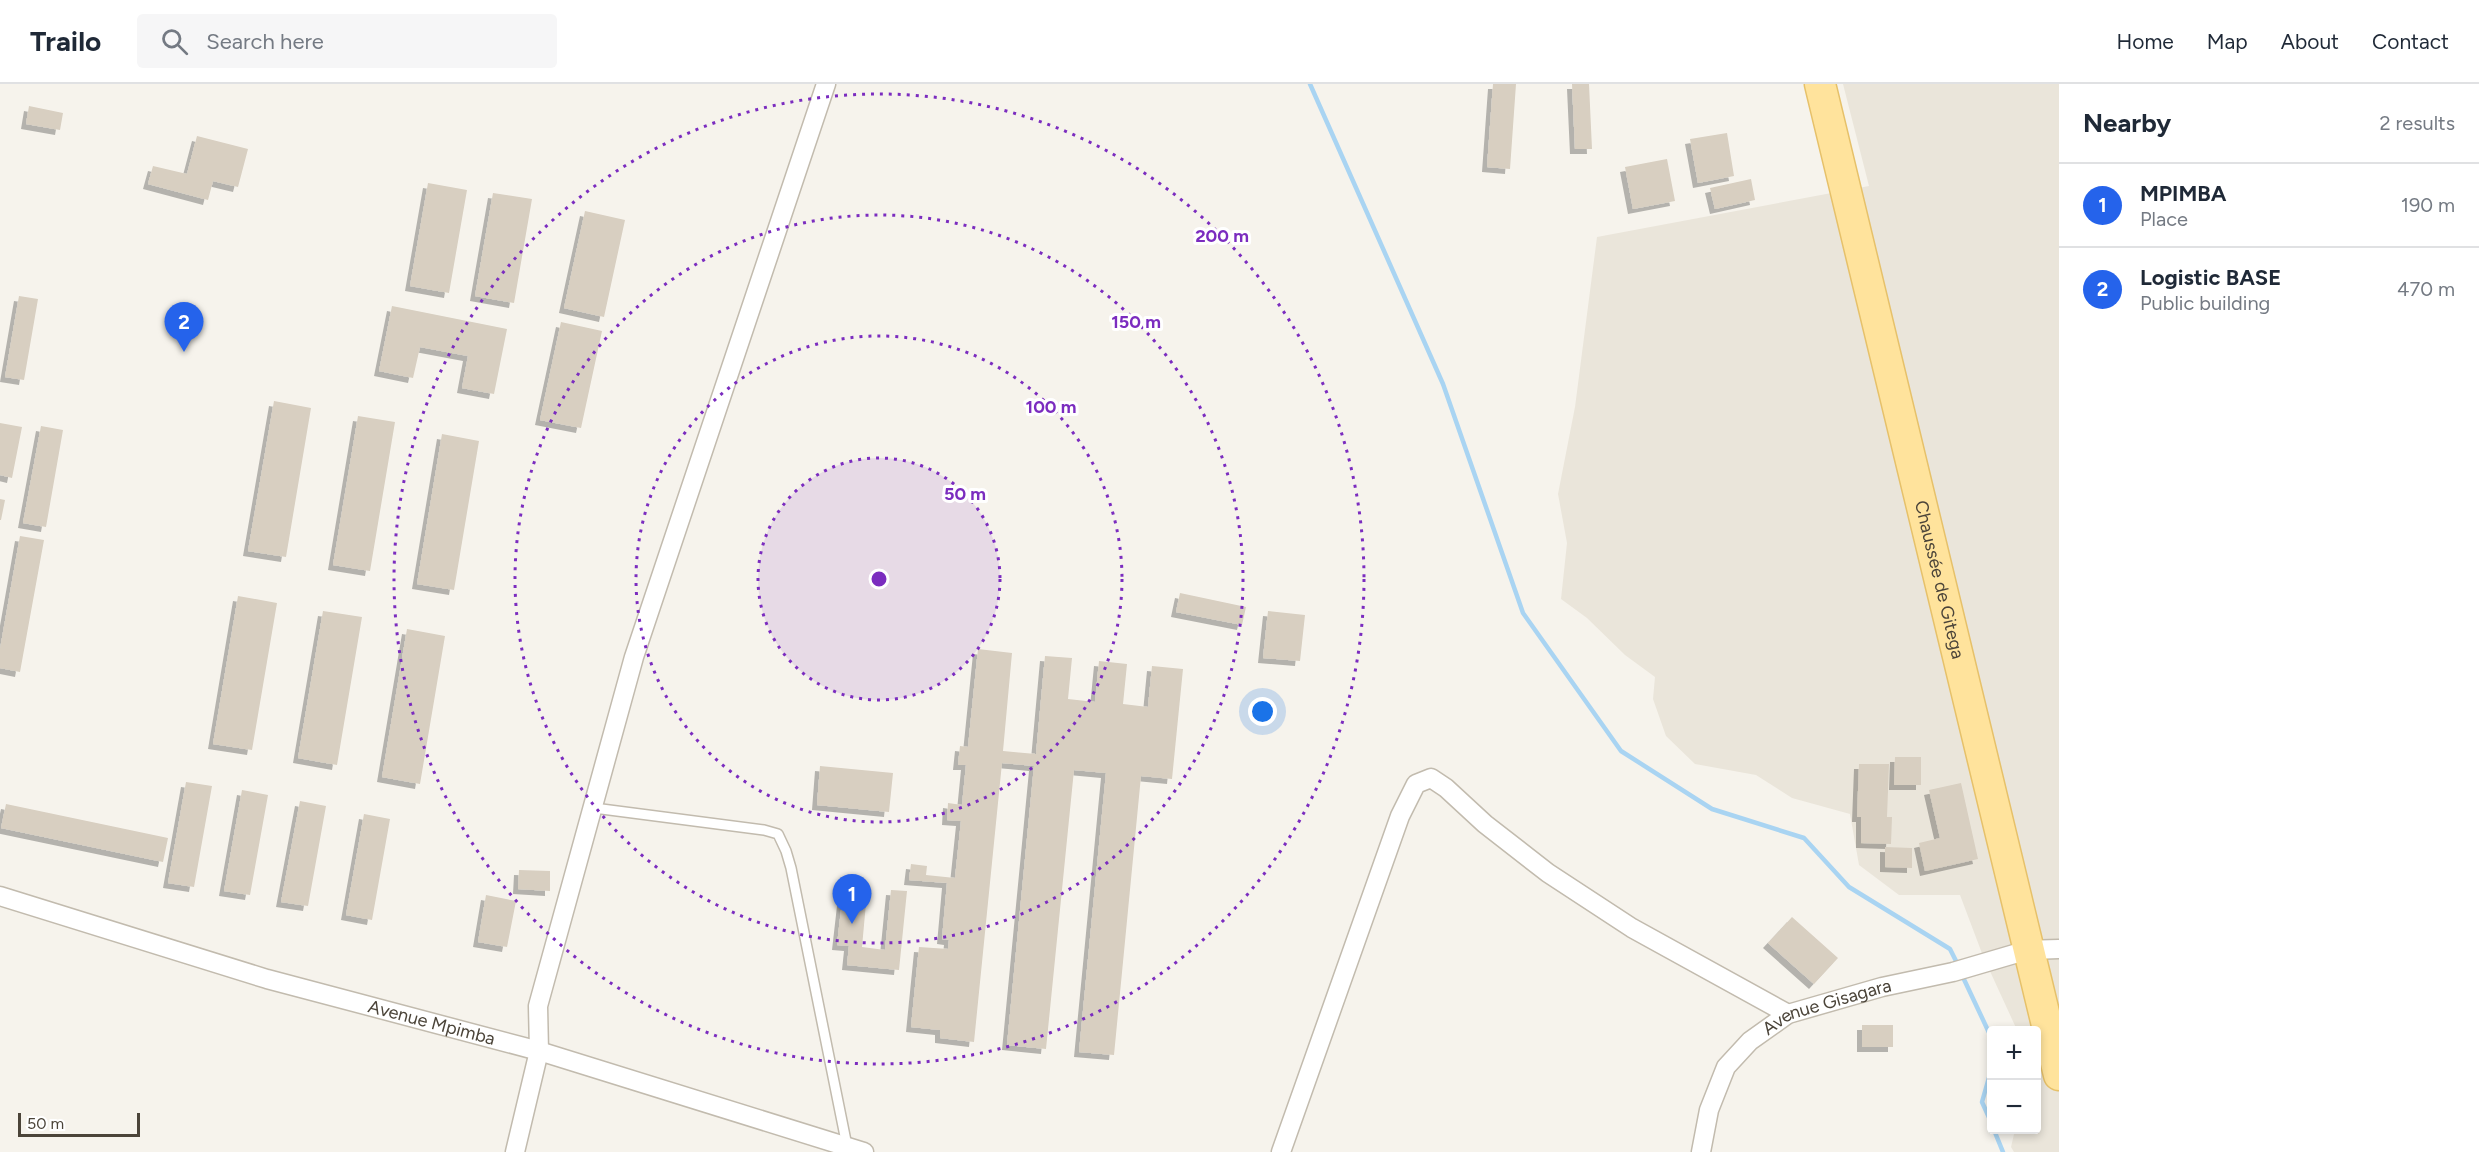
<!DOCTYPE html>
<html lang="en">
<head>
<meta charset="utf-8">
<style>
  :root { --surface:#fff; --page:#f6f6f7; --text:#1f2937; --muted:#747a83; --line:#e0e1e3; --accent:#2563eb }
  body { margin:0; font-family:Figtree,sans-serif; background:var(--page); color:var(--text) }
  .controls { position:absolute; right:18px; bottom:18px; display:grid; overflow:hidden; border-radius:6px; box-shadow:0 3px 9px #0003 }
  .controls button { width:54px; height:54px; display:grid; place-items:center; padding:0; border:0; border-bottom:2px solid var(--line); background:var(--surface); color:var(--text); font:30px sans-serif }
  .scale { position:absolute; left:18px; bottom:15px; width:122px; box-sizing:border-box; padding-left:6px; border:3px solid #4b4439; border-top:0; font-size:16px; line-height:21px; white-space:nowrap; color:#4b4439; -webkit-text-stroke:4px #fff; paint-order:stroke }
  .you { position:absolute; left:1263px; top:628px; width:21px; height:21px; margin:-15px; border:4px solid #fff; border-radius:50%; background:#1a73e8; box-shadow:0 0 0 9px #1a73e833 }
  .badge { display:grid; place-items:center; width:39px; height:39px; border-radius:50%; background:var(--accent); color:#fff; font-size:20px; font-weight:700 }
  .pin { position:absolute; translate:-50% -50px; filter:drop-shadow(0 2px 3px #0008) }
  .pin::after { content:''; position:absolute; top:32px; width:21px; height:18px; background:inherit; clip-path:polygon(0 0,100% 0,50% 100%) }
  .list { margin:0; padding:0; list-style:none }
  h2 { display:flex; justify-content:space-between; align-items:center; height:78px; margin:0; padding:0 24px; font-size:26px }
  h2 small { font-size:20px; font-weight:400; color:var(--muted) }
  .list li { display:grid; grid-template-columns:39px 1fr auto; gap:18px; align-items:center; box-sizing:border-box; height:84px; padding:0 24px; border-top:2px solid var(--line) }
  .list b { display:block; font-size:22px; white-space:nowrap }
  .list p { margin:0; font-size:20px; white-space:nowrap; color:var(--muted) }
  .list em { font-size:20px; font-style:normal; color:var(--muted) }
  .icon { flex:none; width:33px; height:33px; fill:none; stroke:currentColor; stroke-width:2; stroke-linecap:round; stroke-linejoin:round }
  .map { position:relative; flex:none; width:2059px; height:1068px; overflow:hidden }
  header { display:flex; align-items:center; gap:36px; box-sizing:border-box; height:84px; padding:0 30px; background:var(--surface); border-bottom:2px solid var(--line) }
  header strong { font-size:28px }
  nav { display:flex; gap:33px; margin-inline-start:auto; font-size:21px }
  .search { width:420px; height:54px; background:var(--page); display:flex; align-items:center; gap:15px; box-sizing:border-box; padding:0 21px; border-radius:6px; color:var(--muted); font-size:22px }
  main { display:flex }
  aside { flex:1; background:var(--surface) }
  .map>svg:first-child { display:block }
</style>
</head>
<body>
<header>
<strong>Trailo</strong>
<div class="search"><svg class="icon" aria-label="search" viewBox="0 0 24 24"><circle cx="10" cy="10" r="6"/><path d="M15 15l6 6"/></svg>Search here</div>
<nav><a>Home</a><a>Map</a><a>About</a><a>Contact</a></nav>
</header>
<main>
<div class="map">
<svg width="2059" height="1068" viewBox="0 0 2059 1068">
  <defs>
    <filter id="shadow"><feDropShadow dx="-5" dy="5" stdDeviation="0" flood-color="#0004"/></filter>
  </defs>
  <rect width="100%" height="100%" fill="#f6f3ec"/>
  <path fill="#eae5da" d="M1843 0H2059V1068H2014L2011 1063 2015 1046H2036V946H2017L1983 872 1960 811H1899L1859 781 1850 730 1792 714 1756 691 1695 680 1666 652 1653 615 1655 593 1625 571 1587 534 1561 515 1567 459 1558 410 1575 323 1597 153 1869 102Z"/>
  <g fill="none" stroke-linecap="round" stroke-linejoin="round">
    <path stroke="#a9d4f2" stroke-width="4.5" d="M1310 0 1443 300 1523 529 1621 667 1712 725 1804 754 1849 803 1950 865 1958 881
      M1961 889 1992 955
      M1992 983 1982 1018 1992 1040
      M1994 1046 2003 1068"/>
  </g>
  <path fill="#d8cfc1" filter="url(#shadow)" d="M1493 0H1516L1510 85 1487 83Z
    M1572 0H1589L1592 65H1575Z
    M29 22 63 29 60 46 26 40Z
    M1727 49 1734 92 1698 99 1690 55Z
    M197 52 248 65 238 103 213 97 208 116 148 100 153 82 187 90Z
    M1667 75 1675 117 1633 125 1625 83Z
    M1751 95 1755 116 1715 125 1710 104Z
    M428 99 467 106 449 209 410 202Z
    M493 109 532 115 514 219 475 212Z
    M585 127 625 136 604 233 564 224Z
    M19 212 38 215 24 296 5 293Z
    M392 222 507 245 494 310 462 304 468 272 420 263 413 294 379 287Z
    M561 238 602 247 581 344 540 336Z
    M274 317 311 324 286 473 248 467Z
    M358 332 395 338 370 487 333 481Z
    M0 339 22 343 12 394 0 391Z
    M41 342 63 346 46 443 23 439Z
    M442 350 479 357 454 506 417 500Z
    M0 415 5 416 1 436H0Z
    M20 452 44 456 20 588 0 584V565Z
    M1180 509 1246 523 1242 541 1176 528Z
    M238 512 277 519 252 666 213 660Z
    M323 527 362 533 337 681 298 674Z
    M1268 527 1305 531 1300 577 1263 574Z
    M407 545 445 552 420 700 382 693Z
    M978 565 1012 569 1003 667 1036 670 1045 572 1072 574 1068 615 1095 618 1099 577 1127 580 1123 620 1148 623 1152 582 1183 585 1172 695 1141 692 1114 971 1079 968 1106 689 1074 686 1046 965 1007 961 1034 682 1002 679 974 958 940 954V946L911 943 919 863 948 865 949 856 942 855 947 799 909 796 911 780 927 782 926 791 955 794 961 737 947 736 948 719 962 721 966 681H958L960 662 968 663Z
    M1895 673H1921V701H1894Z
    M1859 680H1889L1887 733H1892L1891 760 1861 759V733H1857Z
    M820 682 893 689 889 728 817 721Z
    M186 698 212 702 194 803 168 799Z
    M1961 699 1978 775 1925 787 1919 759 1940 754 1929 706Z
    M242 706 268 711 250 811 224 807Z
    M300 717 326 722 308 822 281 818Z
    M6 720 168 754 163 778 1 744Z
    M364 730 390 735 372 836 346 831Z
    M1885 763 1912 764V784L1885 783Z
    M519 786 550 787V807L518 805Z
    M891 806 907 807 899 886 847 881 849 862 837 861 842 817 866 819 862 863 885 866Z
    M486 811 516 817 507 863 478 858Z
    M1792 833 1838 874 1814 900 1768 859Z
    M1862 941H1893V963H1862Z"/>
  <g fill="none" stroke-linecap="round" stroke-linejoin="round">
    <g stroke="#c2bbae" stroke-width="12">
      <path id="service" d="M594 724 764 746 778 750 786 767 791 784 847 1062"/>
    </g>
    <g stroke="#c2bbae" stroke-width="21">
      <g id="minor">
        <path id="s1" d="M0 812 267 895 539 967 864 1068"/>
        <path d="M515 1068 539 967 538 922 634 573 826 0"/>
        <path d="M1281 1068 1400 732 1416 700 1431 694 1446 704 1485 740 1548 789 1632 844 1788 930"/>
        <path id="s2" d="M1701 1068 1709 1026 1726 983 1750 957 1788 930 1882 903 1953 888 2028 866 2059 865"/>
      </g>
    </g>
    <g stroke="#e6c16a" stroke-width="33">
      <g id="primary">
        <path id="s3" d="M1820 0 2059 991"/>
      </g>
    </g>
    <use href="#service" stroke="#fff" stroke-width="9"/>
    <use href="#minor" stroke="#fff" stroke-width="18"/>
    <use href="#primary" stroke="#ffe39c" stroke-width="30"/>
  </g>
  <circle cx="879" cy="495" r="121" fill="#7b2cbf" fill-opacity=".12"/>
  <g fill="none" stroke="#7b2cbf" stroke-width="3" stroke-dasharray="3 6">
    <circle cx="879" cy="495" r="121"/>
    <circle cx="879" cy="495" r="243"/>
    <circle cx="879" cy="495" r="364"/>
    <circle cx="879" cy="495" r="485"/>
  </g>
  <g text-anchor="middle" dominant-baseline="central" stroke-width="6" stroke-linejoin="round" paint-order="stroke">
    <g font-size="18" fill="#4b4439" stroke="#fff">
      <text stroke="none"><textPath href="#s3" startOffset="510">Chaussée de Gitega</textPath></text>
      <text stroke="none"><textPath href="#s2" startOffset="210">Avenue Gisagara</textPath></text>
      <text stroke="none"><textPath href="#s1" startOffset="450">Avenue Mpimba</textPath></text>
    </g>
  </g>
  <circle cx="879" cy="495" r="9" fill="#7b2cbf" stroke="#fff" stroke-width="3"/>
  <g font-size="18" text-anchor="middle" font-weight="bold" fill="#7b2cbf" stroke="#fff" stroke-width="6" stroke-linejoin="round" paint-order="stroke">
    <text x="1222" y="158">200 m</text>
    <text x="1136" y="244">150 m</text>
    <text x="1051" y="329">100 m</text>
    <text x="965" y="416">50 m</text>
  </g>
</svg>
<div class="controls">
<button>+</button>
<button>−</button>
</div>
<div class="scale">50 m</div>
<div class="you"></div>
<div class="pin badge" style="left:852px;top:840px">1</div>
<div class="pin badge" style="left:184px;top:268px">2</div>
</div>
<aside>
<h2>Nearby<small>2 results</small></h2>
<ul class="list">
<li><span class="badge">1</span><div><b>MPIMBA</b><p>Place</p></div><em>190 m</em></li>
<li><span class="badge">2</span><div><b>Logistic BASE</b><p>Public building</p></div><em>470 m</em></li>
</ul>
</aside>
</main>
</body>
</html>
